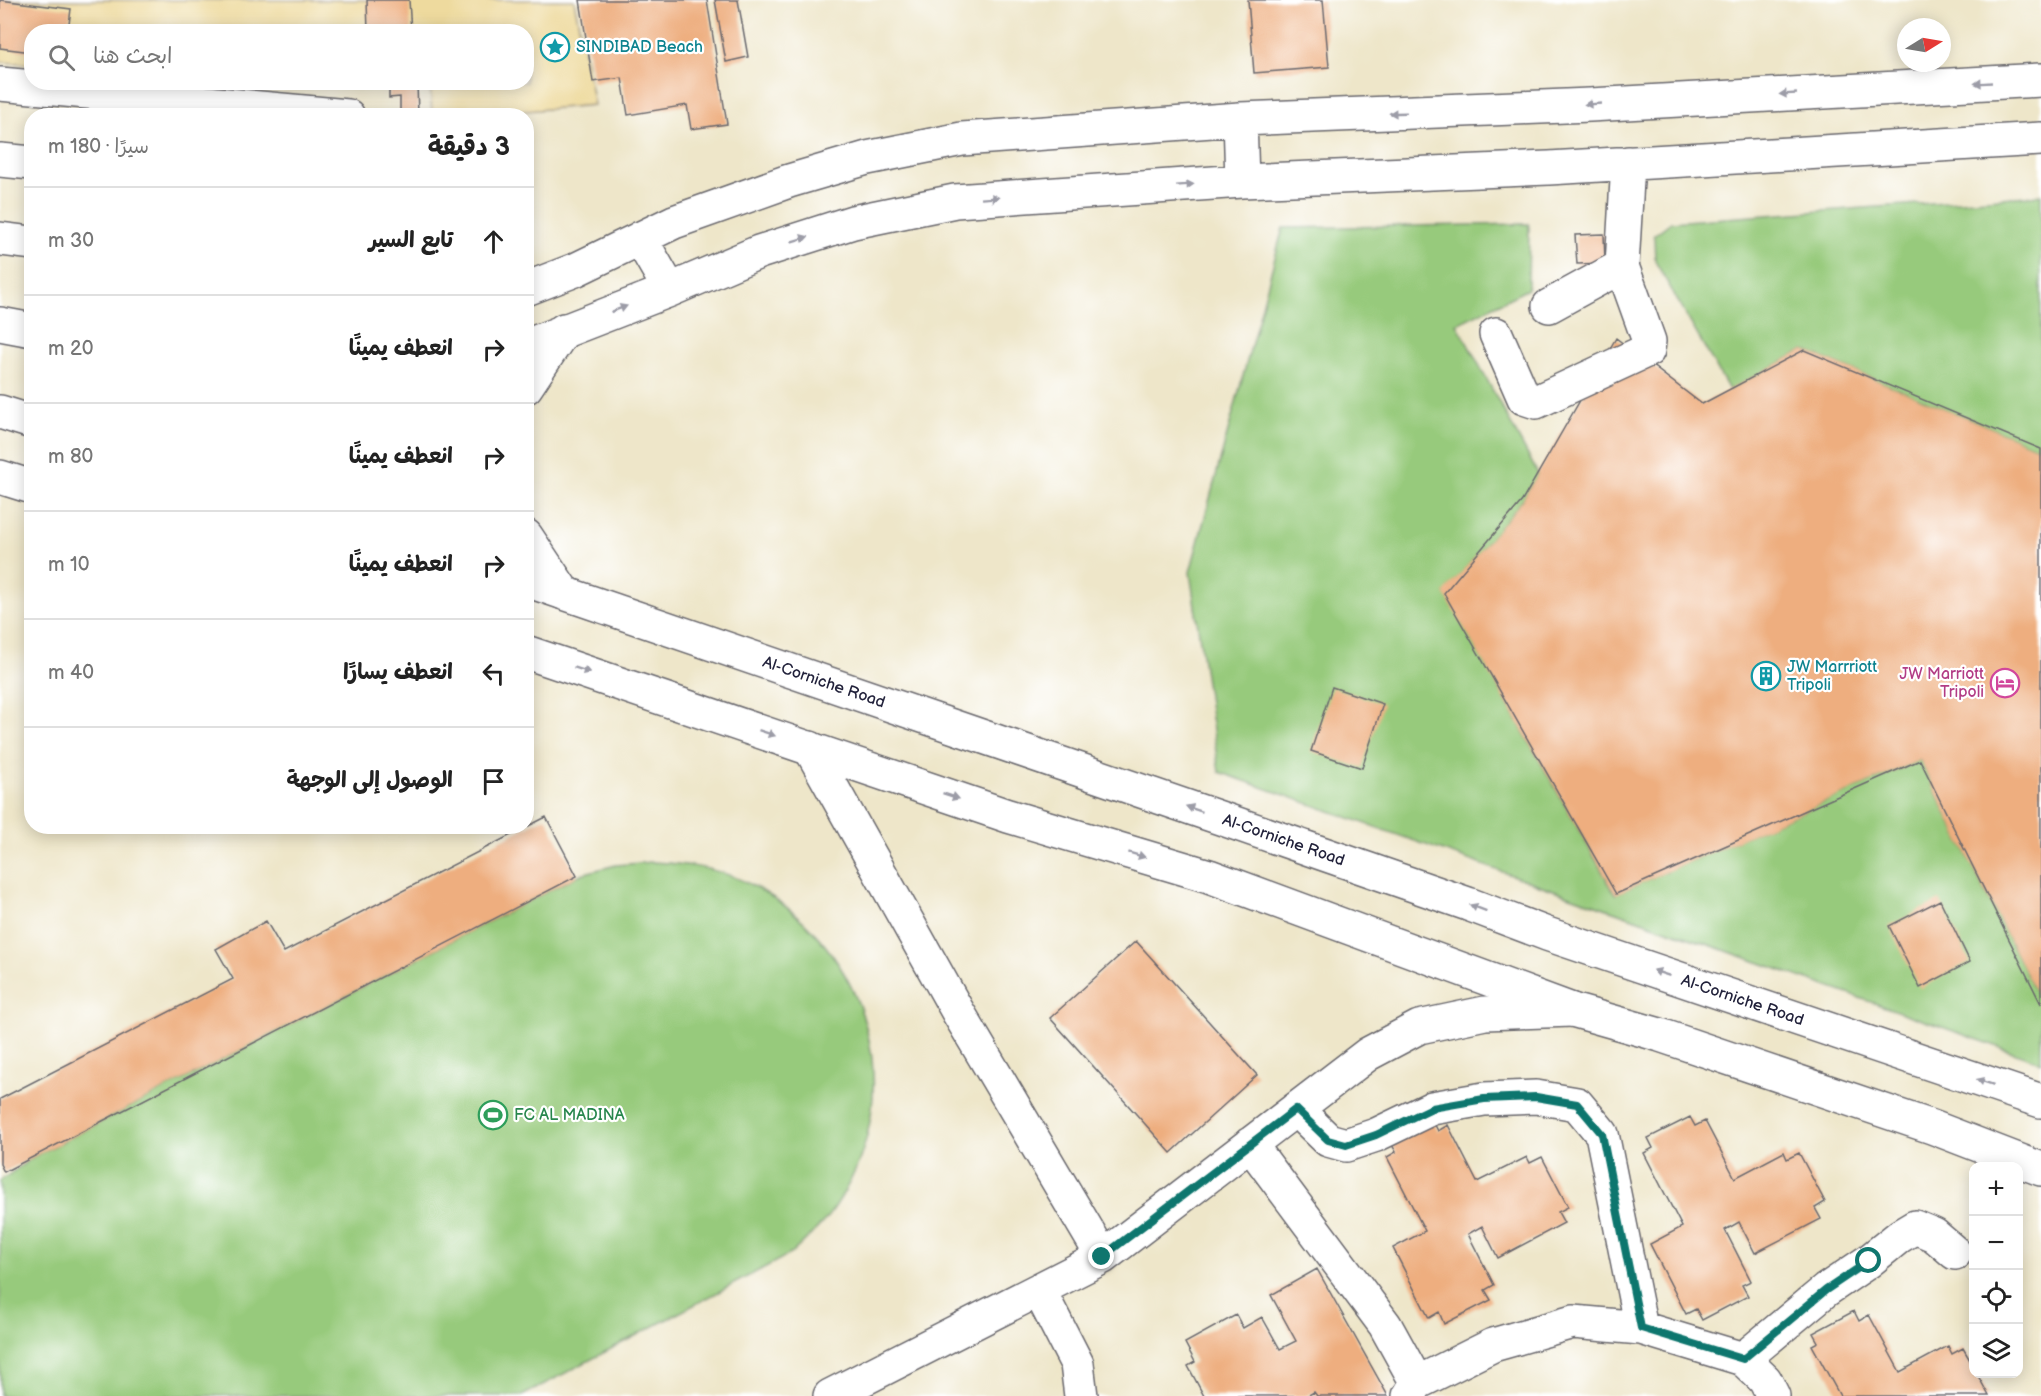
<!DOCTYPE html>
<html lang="ar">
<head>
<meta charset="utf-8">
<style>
  :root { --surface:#fff; --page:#f6f6f6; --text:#222; --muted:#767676; --line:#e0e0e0 }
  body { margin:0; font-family:"Balsamiq Sans","Playpen Sans Arabic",sans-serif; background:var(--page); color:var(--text); direction:rtl }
  .controls { position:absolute; right:18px; bottom:18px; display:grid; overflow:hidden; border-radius:12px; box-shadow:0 3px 15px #0003 }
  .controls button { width:54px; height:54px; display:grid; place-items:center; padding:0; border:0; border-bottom:2px solid var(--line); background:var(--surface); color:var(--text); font:30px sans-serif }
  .compass { position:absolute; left:1897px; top:18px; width:54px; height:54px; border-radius:50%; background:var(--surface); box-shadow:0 3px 15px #0003; rotate:79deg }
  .stop { position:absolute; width:18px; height:18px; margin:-14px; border:4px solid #0f766e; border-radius:50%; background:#fff }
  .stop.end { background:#0f766e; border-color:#fff; box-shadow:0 2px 6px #0008 }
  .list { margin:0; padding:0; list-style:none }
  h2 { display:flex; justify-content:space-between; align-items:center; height:78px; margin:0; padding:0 24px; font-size:26px }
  h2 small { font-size:20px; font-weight:400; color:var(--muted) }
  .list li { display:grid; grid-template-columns:39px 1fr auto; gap:18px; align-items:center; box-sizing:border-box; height:108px; padding:0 24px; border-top:2px solid var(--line) }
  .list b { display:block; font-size:22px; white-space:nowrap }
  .list em { font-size:20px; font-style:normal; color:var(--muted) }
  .icon { flex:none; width:33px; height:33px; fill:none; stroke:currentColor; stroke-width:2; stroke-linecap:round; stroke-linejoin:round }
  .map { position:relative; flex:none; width:2041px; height:1396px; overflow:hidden; direction:ltr }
  .search { position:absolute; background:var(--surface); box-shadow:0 3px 15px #0003; left:24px; top:24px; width:510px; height:66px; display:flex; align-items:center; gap:15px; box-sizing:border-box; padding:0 21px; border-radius:24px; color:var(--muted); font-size:22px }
  .panel { position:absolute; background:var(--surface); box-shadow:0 3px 15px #0003; left:24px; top:108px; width:510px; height:726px; border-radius:24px; direction:rtl }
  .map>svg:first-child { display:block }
</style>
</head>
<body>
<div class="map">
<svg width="2041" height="1396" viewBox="0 0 2041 1396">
  <rect width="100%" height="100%" fill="#fff"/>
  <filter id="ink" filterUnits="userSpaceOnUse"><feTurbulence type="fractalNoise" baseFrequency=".0167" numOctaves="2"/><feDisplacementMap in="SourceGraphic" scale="12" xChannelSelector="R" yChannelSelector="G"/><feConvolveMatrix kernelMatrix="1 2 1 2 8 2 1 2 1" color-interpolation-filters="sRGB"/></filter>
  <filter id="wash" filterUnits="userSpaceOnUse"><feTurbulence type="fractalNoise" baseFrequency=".008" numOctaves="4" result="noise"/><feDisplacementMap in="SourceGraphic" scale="24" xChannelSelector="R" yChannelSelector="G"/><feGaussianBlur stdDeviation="1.35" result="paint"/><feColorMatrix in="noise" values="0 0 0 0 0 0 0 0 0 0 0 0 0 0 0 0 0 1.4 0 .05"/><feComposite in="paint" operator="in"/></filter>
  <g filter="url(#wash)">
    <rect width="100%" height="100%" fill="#eee6c9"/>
    <path fill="#97ca7b" stroke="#5c765b" stroke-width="1.5" d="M2041 195V449L1804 350 1729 390 1655 261 1654 235 1671 222Z
      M1529 224 1528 289 1457 324 1538 474 1522 501 1445 593 1615 894 1920 760 2041 1004V1062L1219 772 1190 572 1283 228Z
      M652 862C689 864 725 869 757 888 868 949 908 1090 840 1199 828 1220 809 1237 792 1253L522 1396H0V1181L35 1156 581 874 616 865Z"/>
    <path fill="#eeda9e" stroke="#887e6c" stroke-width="1.5" d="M0 0H574L594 105 480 115H432L430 83 526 82V32H32L31 64 0 62Z"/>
    <g id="blocks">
      <path fill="#eeae7f" d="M0 0 71 9 68 32H32V52L0 48Z
        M367 0H409L411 32H368Z
        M580 0H707L727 124 691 129 687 105 628 115 622 78 593 82Z
        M715 0H738L748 57 726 62Z
        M1248 0H1323L1329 67 1254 73Z
        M389 82H417L418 116H400V97L389 98Z
        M1604 234 1605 263 1577 264 1575 235Z
        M1616 338 1702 404 1804 350 2041 449V1004L1920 760 1616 894 1444 593 1522 501Z
        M1332 687 1383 704 1362 768 1311 751Z
        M546 817 577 876 4 1172 0 1164V1099L233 979 216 949 266 921 284 952Z
        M1940 900 1970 962 1920 988 1889 926Z
        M1136 941 1257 1075 1171 1153 1050 1018Z
        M1690 1117 1695 1126 1705 1121 1735 1178 1784 1152 1787 1159 1799 1153 1825 1202 1815 1208 1821 1219 1755 1253 1739 1222 1725 1230 1751 1281 1742 1285 1748 1296 1702 1320 1696 1309 1686 1314 1650 1244 1682 1227 1644 1153 1653 1148 1648 1138Z
        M1433 1121 1438 1131 1448 1125 1477 1182 1527 1157 1530 1163 1542 1157 1568 1207 1558 1212 1564 1223 1498 1258 1482 1226 1468 1234 1494 1285 1485 1290 1491 1300 1444 1324 1439 1312 1429 1318 1393 1248 1425 1231 1387 1157 1396 1152 1391 1143Z
        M1317 1269 1388 1396H1317L1314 1392 1307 1396H1204L1188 1366 1195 1362 1185 1343 1236 1315 1243 1328 1262 1317 1280 1349 1296 1341 1271 1295Z
        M1854 1311 1859 1321 1869 1315 1900 1372 1948 1346 1952 1354 1963 1348 1974 1367V1374H1977L1989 1396H1840L1812 1345 1818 1342 1813 1333Z"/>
    </g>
  </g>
  <g filter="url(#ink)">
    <use href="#blocks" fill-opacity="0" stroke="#69676d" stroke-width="1.5"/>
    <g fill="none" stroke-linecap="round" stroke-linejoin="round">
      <g stroke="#69676d" stroke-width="36">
        <path id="minor" d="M0 84 348 116
          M1240 119 1242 181
          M0 160 32 163
          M640 238 670 290
          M0 239 32 243
          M526 289 575 270 674 222 789 181 867 158 962 139 1240 119 1590 105 2041 80
          M1549 306 1622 266
          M0 324 32 330
          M1496 334 1524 398 1536 402 1648 350 1649 341 1622 266 1628 163
          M526 346 670 290 759 252 853 222 955 201 1242 181 1549 168 2041 139
          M810 748 958 1012 1103 1257
          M1296 1109 1328 1140 1346 1145 1376 1135 1432 1108 1484 1099 1536 1097 1577 1104 1602 1134 1641 1328
          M1250 1144 1385 1325 1417 1383
          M1039 1290 1077 1364 1081 1396
          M1743 1359 1826 1290 1869 1261 1900 1236 1915 1227 1934 1235 1955 1253
          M830 1396 1103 1257 1368 1054 1419 1027 1485 1013 1572 1010
          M1409 1396 1417 1383 1493 1345 1573 1322 1641 1328 1743 1359 1765 1380 1773 1396"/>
      </g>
      <g stroke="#69676d" stroke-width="36">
        <g id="highway">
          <path d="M526 387 564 330"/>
          <path d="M0 412 32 422"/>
          <path d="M0 477 32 487"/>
          <path d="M526 536 564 593"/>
          <path id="s1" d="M526 580 1223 819 1468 904 1547 934 2041 1101"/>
          <path d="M526 652 1008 816 1209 876 1572 1010 1660 1035 1932 1127 2041 1169"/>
        </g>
      </g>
      <use href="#minor" stroke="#fff" stroke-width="33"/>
      <use href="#highway" stroke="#fff" stroke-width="33"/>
    </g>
    <defs><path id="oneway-solid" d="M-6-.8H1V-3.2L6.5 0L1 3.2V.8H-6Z" transform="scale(1.5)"/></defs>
    <g fill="#9c9ca7">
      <use href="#oneway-solid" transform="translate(1983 83) rotate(177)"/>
      <use href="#oneway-solid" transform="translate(1788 94) rotate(177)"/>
      <use href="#oneway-solid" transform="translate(1593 104) rotate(177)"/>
      <use href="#oneway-solid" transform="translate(1398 113) rotate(178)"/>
      <use href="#oneway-solid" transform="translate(1185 185) rotate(-4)"/>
      <use href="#oneway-solid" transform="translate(990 198) rotate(-4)"/>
      <use href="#oneway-solid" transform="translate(800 239) rotate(-17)"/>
      <use href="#oneway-solid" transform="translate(619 309) rotate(-21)"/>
      <use href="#oneway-solid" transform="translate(582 670) rotate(19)"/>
      <use href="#oneway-solid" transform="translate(767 733) rotate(19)"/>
      <use href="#oneway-solid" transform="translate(951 796) rotate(19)"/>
      <use href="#oneway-solid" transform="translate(1194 809) rotate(-161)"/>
      <use href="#oneway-solid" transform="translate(1137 855) rotate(17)"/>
      <use href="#oneway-solid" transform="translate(1478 908) rotate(-159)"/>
      <use href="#oneway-solid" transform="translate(1661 973) rotate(-161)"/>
      <use href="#oneway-solid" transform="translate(1985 1082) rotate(-162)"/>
    </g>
  </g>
  <g fill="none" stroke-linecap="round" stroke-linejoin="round" filter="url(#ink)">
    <path stroke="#0f766e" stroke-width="8" d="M1102 1257 1296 1109 1328 1140 1346 1145 1376 1135 1432 1108 1484 1099 1536 1097 1577 1104 1602 1134 1641 1328 1743 1359 1826 1290 1869 1261"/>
  </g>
  <defs>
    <g id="sight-ring" transform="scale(1.5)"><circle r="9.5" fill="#fff" stroke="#0f9aa8" stroke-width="1.5"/><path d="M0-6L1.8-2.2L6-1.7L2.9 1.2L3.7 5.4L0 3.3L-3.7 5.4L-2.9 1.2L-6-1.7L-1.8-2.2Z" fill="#0f9aa8"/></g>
    <g id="building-ring" transform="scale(1.5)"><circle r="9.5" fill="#fff" stroke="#0f9aa8" stroke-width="1.5"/><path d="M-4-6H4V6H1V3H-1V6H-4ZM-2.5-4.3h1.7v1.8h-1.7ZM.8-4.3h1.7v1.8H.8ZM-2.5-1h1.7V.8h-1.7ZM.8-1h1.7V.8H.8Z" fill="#0f9aa8"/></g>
    <g id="hotel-ring" transform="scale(1.5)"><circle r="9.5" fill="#fff" stroke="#d1479c" stroke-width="1.5"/><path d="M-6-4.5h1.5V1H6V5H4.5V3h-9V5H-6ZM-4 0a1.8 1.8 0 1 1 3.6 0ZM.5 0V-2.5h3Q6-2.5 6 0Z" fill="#d1479c"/></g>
    <g id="stadium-ring" transform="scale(1.5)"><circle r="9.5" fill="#fff" stroke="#2e9e5b" stroke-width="1.5"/><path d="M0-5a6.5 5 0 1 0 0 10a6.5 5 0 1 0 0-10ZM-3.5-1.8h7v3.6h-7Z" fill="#2e9e5b"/></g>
  </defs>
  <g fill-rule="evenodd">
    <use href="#sight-ring" x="555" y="47"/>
    <use href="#building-ring" x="1766" y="676"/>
    <use href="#hotel-ring" x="2005" y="683"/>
    <use href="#stadium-ring" x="493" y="1115"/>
  </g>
  <g text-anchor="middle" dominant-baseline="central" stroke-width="4.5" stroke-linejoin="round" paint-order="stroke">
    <g font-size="16" fill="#0d838f" stroke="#fff" text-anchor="start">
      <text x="576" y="47">SINDIBAD Beach</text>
      <text x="1787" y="667">JW Marrriott<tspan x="1787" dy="18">Tripoli</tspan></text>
    </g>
    <g font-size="16" fill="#b23c85" stroke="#fff" text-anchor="end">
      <text x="1984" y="674">JW Marriott<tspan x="1984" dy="18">Tripoli</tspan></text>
    </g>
    <g font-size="16" fill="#22223b" stroke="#fff">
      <text stroke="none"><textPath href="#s1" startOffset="315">Al-Corniche Road</textPath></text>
      <text stroke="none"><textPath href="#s1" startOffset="801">Al-Corniche Road</textPath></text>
      <text stroke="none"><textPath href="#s1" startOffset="1287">Al-Corniche Road</textPath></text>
    </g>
    <g font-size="16" fill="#27864d" stroke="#fff" text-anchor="start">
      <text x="514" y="1115">FC AL MADINA</text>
    </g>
  </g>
</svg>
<div class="controls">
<button>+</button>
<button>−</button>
<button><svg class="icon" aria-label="locate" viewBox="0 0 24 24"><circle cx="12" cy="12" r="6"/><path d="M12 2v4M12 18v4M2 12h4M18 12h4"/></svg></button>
<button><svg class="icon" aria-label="layers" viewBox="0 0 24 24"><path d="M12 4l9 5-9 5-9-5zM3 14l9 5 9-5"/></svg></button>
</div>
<svg class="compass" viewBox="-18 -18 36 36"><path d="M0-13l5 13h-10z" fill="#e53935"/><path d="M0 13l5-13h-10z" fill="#767676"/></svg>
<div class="stop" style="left:1869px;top:1261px"></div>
<div class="stop end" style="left:1102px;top:1257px"></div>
<div class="search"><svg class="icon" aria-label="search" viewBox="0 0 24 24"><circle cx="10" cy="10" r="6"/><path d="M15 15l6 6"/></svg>ابحث هنا</div>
<section class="panel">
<h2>3 دقيقة<small>سيرًا · 180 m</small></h2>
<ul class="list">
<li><svg class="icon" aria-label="ahead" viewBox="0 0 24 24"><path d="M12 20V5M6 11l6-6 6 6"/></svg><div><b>تابع السير</b></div><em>30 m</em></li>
<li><svg class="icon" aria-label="right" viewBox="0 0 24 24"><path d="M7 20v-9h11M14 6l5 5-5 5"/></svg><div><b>انعطف يمينًا</b></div><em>20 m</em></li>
<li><svg class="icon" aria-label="right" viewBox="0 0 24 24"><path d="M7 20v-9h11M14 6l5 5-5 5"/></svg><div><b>انعطف يمينًا</b></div><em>80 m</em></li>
<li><svg class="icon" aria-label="right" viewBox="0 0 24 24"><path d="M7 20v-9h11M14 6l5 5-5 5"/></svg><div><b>انعطف يمينًا</b></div><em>10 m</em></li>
<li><svg class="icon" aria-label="left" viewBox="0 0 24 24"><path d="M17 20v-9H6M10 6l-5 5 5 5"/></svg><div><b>انعطف يسارًا</b></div><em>40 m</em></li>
<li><svg class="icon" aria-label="arrive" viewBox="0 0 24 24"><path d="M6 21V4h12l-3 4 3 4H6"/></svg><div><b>الوصول إلى الوجهة</b></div></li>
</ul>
</section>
</div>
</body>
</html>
